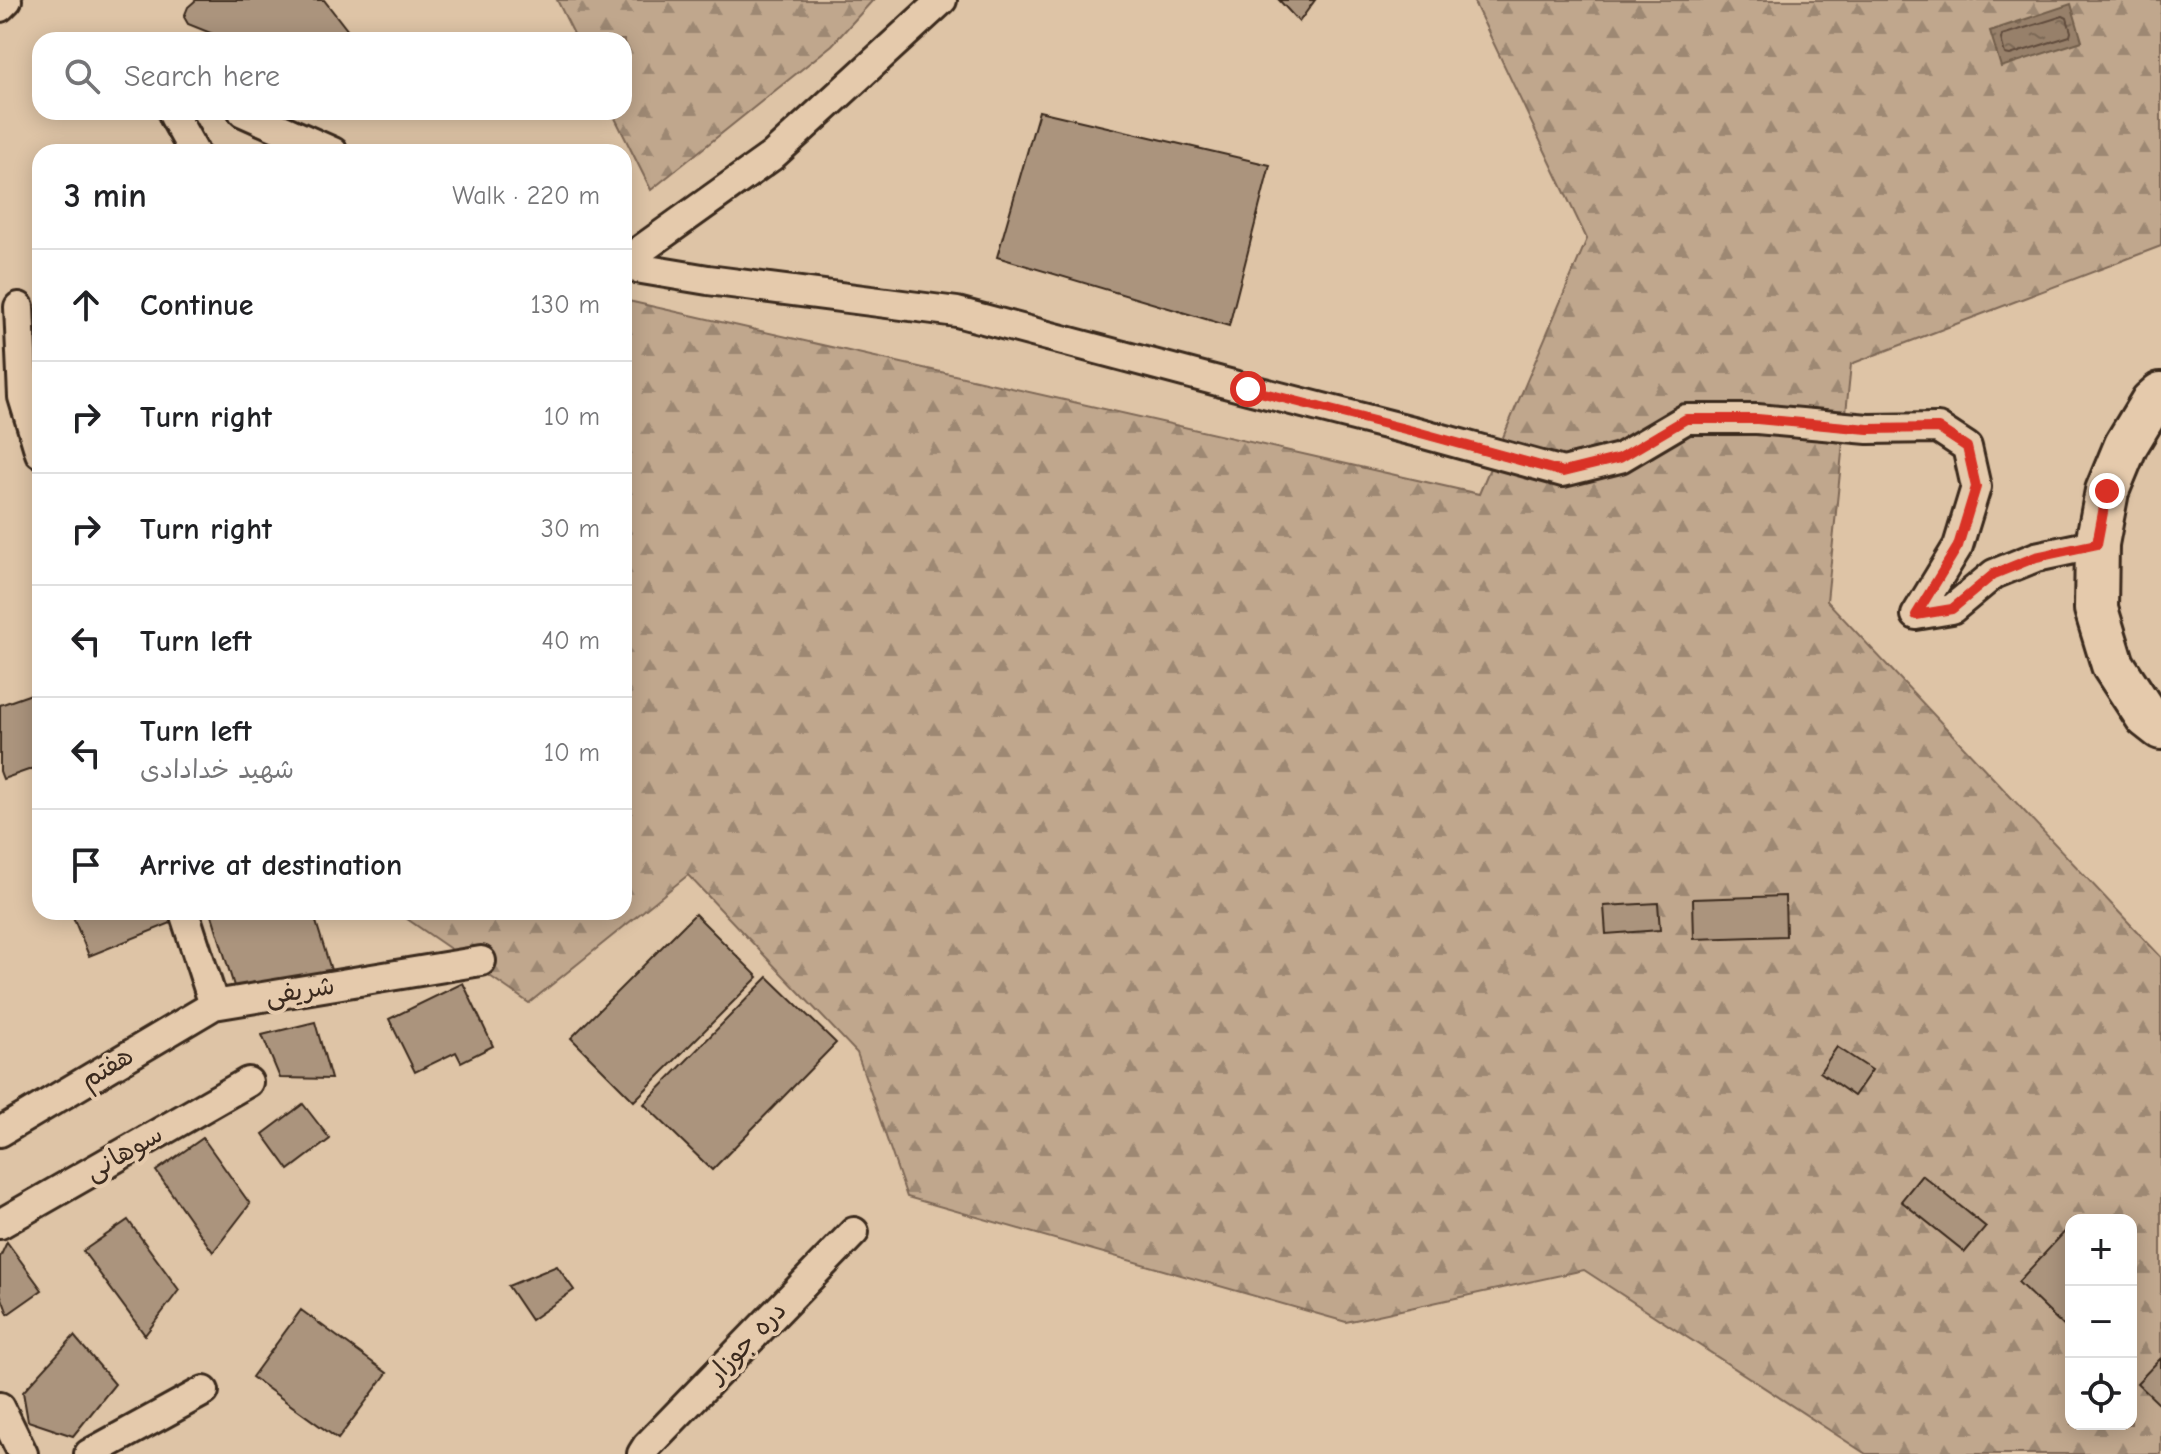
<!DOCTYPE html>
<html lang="en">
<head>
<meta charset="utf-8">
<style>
  :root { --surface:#fff; --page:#f6f6f6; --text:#202124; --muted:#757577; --line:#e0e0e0 }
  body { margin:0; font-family:"Comic Neue","Playpen Sans Arabic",sans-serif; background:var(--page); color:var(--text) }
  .controls { position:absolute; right:24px; bottom:24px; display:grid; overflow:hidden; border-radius:16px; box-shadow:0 4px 20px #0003 }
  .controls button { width:72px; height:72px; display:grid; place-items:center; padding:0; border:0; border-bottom:2px solid var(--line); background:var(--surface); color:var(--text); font:40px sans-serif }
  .stop { position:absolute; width:24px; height:24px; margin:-18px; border:6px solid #d93025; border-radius:50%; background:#fff }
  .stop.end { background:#d93025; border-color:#fff; box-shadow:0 2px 8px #0008 }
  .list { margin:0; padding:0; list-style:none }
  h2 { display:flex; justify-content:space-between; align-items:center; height:104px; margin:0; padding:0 32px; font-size:34px }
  h2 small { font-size:26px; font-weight:400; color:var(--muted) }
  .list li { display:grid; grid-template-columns:52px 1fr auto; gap:24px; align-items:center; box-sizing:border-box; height:112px; padding:0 32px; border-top:2px solid var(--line) }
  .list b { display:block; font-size:30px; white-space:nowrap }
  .list p { margin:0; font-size:26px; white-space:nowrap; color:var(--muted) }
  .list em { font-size:26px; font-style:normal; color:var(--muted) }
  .icon { flex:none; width:44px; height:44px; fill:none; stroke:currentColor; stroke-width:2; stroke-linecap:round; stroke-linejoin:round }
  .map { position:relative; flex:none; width:2161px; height:1454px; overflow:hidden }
  .search { position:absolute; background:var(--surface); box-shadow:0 4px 20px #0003; left:32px; top:32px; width:600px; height:88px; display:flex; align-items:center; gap:20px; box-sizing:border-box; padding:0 28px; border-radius:24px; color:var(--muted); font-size:30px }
  .panel { position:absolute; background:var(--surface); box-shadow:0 4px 20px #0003; left:32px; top:144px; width:600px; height:776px; border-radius:24px }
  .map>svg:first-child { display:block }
</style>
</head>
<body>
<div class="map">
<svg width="2161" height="1454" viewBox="0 0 2161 1454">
  <defs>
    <pattern id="forest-firs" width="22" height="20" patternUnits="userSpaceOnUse" patternTransform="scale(2)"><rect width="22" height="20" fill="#c0a78d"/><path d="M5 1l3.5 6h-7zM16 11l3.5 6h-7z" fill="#9d8873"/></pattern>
    <pattern id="water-ripples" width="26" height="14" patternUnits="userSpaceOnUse" patternTransform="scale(2)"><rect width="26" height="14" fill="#97806a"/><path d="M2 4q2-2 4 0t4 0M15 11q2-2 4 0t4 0" fill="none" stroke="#7c6957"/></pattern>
  </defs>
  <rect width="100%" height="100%" fill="#dec4a6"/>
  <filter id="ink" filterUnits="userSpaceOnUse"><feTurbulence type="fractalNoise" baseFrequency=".0125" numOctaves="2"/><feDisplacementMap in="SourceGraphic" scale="16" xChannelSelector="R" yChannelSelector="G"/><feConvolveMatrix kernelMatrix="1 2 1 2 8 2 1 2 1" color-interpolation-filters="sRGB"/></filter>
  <g filter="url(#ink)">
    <path fill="url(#forest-firs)" stroke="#7e6856" stroke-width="2" fill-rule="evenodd" d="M557 0H873L832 45 651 190 612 112H624V40H577Z
      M1473 0H2161V246L1851 364 1827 601 2161 957V1454H1866L1584 1270 1346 1322 907 1197 857 1053 688 875 529 1003 397 912H624V300L1479 494 1587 239ZM2071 1220H2131V1424H2071Z"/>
    <path fill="url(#water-ripples)" stroke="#725e4c" stroke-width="2" d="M2071 4 2082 41 2001 67 1990 31Z"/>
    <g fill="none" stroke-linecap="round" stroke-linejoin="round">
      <path stroke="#604c3c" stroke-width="2" d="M2063 16 2067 18 2071 32 2070 36 2010 55 2005 54 2001 39 2002 35Z"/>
    </g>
    <path fill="#ab947d" stroke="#3b2a1e" stroke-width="2" d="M196 0H324L355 40H228L188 24 184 17 188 7Z
      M1279 0H1315L1299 22Z
      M1039 111 1270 165 1229 326 997 257Z
      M40 691V766L3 779 0 771V705Z
      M1785 896 1786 936 1694 939 1693 899Z
      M1658 903 1660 930 1606 934 1604 906Z
      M71 912H167L171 923 89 956Z
      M211 912H313L331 970 238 999Z
      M695 914 758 977 634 1101 571 1038Z
      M768 977 836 1043 712 1170 644 1104Z
      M463 983 493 1046 461 1062 456 1052 415 1072 389 1019Z
      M315 1022 331 1079 280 1078 262 1035Z
      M1837 1047 1872 1070 1854 1096 1820 1072Z
      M303 1104 330 1139 289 1170 263 1134Z
      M203 1138 250 1204 213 1252 156 1171Z
      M1922 1175 1986 1227 1965 1252 1901 1201Z
      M128 1220 179 1290 145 1335 83 1251Z
      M2071 1225V1331L2070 1332 2018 1282Z
      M7 1242 42 1290 8 1314 0 1293V1257Z
      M557 1266 574 1290 531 1320 508 1286Z
      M301 1310 387 1373 338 1439 252 1377Z
      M74 1336 115 1384 73 1436 28 1421 23 1392Z
      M2161 1358V1406L2137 1383Z"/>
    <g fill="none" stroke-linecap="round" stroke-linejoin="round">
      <g stroke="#3b2a1e" stroke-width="34">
        <path id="street" d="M0 7 7 0
          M175 112 174 116 194 152
          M243 112 333 152
          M624 262 772 156 942 0
          M624 266 708 280 957 312 1248 389 1417 432 1563 472 1620 458 1686 419H1757L1868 429 1938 428 1967 447 1976 487 1958 546 1916 615 1952 609 1994 574 2036 557 2097 544
          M19 307 23 397 40 453
          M184 912 214 1005 481 961
          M0 1132 214 1005
          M0 1224 248 1082
          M0 1407 23 1454
          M89 1454 204 1391
          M642 1454 647 1446 854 1232"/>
      </g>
      <g stroke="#3b2a1e" stroke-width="48">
        <path id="secondary" d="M2161 394 2152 402 2126 445 2107 491 2097 544 2096 609 2113 665 2147 717 2161 728"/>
      </g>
      <use href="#street" stroke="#e5caac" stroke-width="28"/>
      <use href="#secondary" stroke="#e5caac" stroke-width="42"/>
    </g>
  </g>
  <g fill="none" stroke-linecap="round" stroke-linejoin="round" filter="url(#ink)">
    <path stroke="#d93025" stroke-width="10" d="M1248 389 1417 432 1563 472 1620 458 1686 419H1757L1868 429 1938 428 1967 447 1976 487 1958 546 1916 615 1952 609 1994 574 2036 557 2097 544 2107 491"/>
  </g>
  <g text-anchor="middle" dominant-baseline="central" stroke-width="8" stroke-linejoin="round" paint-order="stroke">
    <g font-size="26" fill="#3b2a1e" stroke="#e5caac">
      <text transform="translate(300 991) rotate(-9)">شریفی</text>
      <text transform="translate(107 1068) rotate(-31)">هفتم</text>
      <text transform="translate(124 1153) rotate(-30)">سوهانی</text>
      <text transform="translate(747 1342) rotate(-46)">دره جوزار</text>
    </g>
  </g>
</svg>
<div class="controls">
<button>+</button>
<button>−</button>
<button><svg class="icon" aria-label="locate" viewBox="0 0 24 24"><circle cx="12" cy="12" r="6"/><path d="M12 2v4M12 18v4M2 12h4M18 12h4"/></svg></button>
</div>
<div class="stop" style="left:1248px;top:389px"></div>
<div class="stop end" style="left:2107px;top:491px"></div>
<div class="search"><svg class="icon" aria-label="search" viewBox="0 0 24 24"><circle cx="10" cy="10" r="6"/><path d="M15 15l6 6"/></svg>Search here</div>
<section class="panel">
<h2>3 min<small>Walk · 220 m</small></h2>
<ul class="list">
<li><svg class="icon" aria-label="ahead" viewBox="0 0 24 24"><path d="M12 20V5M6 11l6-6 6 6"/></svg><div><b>Continue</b></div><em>130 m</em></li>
<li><svg class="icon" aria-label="right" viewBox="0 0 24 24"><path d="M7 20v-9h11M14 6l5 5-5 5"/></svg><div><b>Turn right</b></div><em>10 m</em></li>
<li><svg class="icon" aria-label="right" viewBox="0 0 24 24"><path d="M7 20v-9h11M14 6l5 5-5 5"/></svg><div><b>Turn right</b></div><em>30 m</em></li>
<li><svg class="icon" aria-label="left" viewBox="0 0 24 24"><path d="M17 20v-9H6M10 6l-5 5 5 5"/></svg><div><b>Turn left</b></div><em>40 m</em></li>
<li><svg class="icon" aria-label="left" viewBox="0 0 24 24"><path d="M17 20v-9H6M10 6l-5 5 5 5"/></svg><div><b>Turn left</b><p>شهید خدادادی</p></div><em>10 m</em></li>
<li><svg class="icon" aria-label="arrive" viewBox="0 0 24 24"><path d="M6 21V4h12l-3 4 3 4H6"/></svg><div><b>Arrive at destination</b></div></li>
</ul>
</section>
</div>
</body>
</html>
